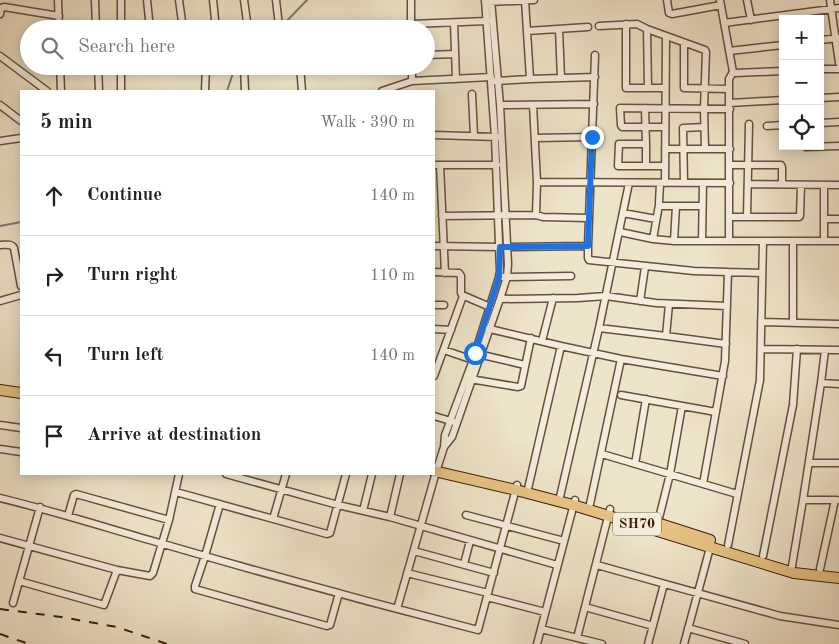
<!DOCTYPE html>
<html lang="en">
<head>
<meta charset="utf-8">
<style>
  :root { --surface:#fff; --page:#f2f2f2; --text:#222; --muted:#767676; --line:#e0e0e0 }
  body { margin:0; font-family:"Old Standard TT",serif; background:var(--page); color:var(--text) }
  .controls { position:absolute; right:15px; top:15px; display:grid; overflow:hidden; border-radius:0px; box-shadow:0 2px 12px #0003 }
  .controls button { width:45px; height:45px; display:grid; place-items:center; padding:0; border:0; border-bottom:1px solid var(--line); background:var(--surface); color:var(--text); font:25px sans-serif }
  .stop { position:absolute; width:15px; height:15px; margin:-11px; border:4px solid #1a73e8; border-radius:50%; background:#fff }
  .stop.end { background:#1a73e8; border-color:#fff; box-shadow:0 1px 5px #0008 }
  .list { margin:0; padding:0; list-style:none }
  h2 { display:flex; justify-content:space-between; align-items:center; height:65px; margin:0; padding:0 20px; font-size:21px }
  h2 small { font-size:16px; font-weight:400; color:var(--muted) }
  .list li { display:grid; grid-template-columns:32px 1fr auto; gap:15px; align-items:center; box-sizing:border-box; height:80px; padding:0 20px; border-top:1px solid var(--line) }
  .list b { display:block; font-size:19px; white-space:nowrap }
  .list em { font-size:16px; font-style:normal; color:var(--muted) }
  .icon { flex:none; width:28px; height:28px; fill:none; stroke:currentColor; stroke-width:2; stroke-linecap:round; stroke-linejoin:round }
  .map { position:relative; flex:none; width:839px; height:644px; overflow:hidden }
  .search { position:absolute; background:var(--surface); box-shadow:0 2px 12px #0003; left:20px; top:20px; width:415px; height:55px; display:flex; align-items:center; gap:12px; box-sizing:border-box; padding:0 18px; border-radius:28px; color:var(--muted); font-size:19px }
  .panel { position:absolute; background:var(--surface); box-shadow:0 2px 12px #0003; left:20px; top:90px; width:415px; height:385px; border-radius:0px }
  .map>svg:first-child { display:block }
</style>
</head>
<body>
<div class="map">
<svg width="839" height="644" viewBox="0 0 839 644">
  <rect width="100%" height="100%" fill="#eee4c9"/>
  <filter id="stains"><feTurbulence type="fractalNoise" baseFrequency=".004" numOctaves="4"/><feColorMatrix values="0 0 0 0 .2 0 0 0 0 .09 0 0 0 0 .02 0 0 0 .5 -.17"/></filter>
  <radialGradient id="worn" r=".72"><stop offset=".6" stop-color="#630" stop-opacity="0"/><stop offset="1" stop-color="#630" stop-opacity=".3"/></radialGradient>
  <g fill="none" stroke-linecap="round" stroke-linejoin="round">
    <path stroke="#777d78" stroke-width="2" d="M281 27 307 0
      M251 67 255 66
      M227 91 234 70 237 69
      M0 226 21 222"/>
    <g stroke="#68503a" stroke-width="9">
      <path id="street" d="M58 0 59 29
        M95 0 96 29
        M121 0V29
        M147 0 150 29
        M179 0 183 29
        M213 0 216 29
        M244 0 248 29
        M276 0 279 26
        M411 0V29
        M525 0 530 79 595 77
        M667 0 669 13 672 14 721 5
        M720 0 733 72 729 79V241
        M747 0 751 20
        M830 0 839 63
        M488 2 534 0
        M0 14 1 8 4 7 59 16
        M454 23 456 79
        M724 23 839 8
        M411 24 487 21
        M626 24V88H665
        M599 26 637 24 647 29 705 50 706 52 704 108 705 149
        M559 29 561 78
        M647 29 648 88
        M527 31 588 27
        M820 40 839 38
        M684 43V88L729 89
        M729 51 783 45
        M426 55 455 54
        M595 55 588 246V258L589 260 694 271 762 273
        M0 56 47 91
        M60 66 61 91
        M98 66 99 91
        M245 66 244 67 245 91
        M300 66 302 91
        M820 69H839
        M733 72 735 73 783 71
        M412 81 491 77
        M495 81 530 79
        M121 91V66
        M205 91 206 66
        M382 91 412 81V66
        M472 94 474 136
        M820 98 839 97
        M730 103 783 100
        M0 105 21 121
        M500 105 594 104
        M645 108 646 144H619L618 166H665
        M820 123 839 122
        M767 126 783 125
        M665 127H622L621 125 620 108 730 109
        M434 135 497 137
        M535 138 592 137
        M0 141 21 138
        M806 147 839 146
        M665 149H730
        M434 165H497
        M440 165 445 273
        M730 165H781L782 167V184
        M646 166V144
        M537 182 730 183
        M660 183 659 203 660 206H702
        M665 183 666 36
        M684 183 683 128 704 127
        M748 184 839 185
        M623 213 656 219
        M536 215 543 217 589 218
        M442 216 536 215 537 182 533 105
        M729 217H799L800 216 801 185
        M747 217 749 124
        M824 219H839
        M620 232 653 239 674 241H839
        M653 239 659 205
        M674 241 676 206
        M702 241 703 183
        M824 241V185
        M0 245C5 245 11 243 14 248L21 286
        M434 246 500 247 588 246
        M434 272 459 273 461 276V293L462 295 490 307
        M503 277 571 276
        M500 299 578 298 606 296 656 303 727 306
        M0 301 21 295
        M640 301 645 267
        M434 305H444
        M761 322 839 324
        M793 323V241
        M486 328 561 346 621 359 723 376
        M599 328 666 336 726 344
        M434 329 451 330
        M666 336 669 304
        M542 341 553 298
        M761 349 839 350
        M444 350 473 360
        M478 354 525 365
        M434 376 463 296
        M470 379 518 387 521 386 531 338
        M821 383 839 384
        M621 395 716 412
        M434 416 454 422
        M0 425 21 428
        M444 447 452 437 500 299 507 277 508 264 500 105 491 0
        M0 449 21 452
        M602 454 737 494
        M809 463H839
        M635 464 646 399
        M226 474 338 505 390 517 557 565
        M703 484 725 361 728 272
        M176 492 327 534 330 533 346 474
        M527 493 561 346
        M0 498C54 511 107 528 160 543 266 574 372 603 478 630L517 485
        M803 500H837
        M559 501 599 328 629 183
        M220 504 205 556 195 586V589L327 626 330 625 339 593
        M590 504 621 359
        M363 511 372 474
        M466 515 564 541
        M68 516 74 495 76 494 169 520
        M390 517 400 474
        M273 519 286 474
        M657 526 670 474 682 406
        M0 538 117 570 150 576 153 573 169 520 179 474
        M728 545 760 380 763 241
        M414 551 494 573
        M763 556 793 405 797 349
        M464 564 470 541
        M597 565 780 616 839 625
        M820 569 835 500
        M791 572 803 500 821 383 825 350
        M407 573 488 593
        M19 581 104 605 117 570
        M487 597 545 612
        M13 603 40 507
        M585 607 653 626
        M397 609 436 472 444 447 445 435 473 360 499 277 500 271 495 137 485 0
        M688 628 745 644
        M541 629 602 644
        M577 638 610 509
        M537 644 575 500
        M648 644 664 584
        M684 644 711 544"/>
    </g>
    <g stroke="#3c1f0b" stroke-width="12">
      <path id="primary" d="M0 390 21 393
        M434 471 516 490 573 505 794 573 839 578
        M657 523 710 540"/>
    </g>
    <use href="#street" stroke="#f4eddc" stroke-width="6"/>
    <use href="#primary" stroke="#e7c284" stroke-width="10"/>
    <path stroke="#3c1f0b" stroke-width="2" stroke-dasharray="9 9" stroke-linecap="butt" d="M0 609 61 617 117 627 167 644
      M0 634 29 644"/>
  </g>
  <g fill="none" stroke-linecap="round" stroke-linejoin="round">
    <path stroke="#1a73e8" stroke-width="6" d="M475 353 499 277 500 247 588 246 592 137"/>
  </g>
  <g text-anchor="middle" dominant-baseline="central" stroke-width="5" stroke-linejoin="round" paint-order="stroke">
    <rect fill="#f4eddc" stroke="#735d4a" stroke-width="1" x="613" y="512.5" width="48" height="23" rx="4"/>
    <g font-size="14" font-weight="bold" fill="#3c1f0b">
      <text x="637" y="524">SH70</text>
    </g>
  </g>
  <rect width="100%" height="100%" filter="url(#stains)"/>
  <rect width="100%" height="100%" fill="url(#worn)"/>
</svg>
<div class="controls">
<button>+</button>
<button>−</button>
<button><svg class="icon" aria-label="locate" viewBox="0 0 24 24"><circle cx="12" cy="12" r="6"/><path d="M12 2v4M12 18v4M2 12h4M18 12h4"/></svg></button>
</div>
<div class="stop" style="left:475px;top:353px"></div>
<div class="stop end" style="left:592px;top:137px"></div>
<div class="search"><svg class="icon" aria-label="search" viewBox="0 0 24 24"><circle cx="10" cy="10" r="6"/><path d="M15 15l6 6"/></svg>Search here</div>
<section class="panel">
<h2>5 min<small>Walk · 390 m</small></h2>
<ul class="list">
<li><svg class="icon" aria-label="ahead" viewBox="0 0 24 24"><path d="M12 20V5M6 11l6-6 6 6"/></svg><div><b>Continue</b></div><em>140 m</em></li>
<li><svg class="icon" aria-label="right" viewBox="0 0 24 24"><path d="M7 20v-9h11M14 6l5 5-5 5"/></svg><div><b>Turn right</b></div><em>110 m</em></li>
<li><svg class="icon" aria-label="left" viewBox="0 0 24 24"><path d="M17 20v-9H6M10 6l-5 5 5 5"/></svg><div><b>Turn left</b></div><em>140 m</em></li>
<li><svg class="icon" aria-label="arrive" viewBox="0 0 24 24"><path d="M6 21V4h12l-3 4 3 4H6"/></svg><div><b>Arrive at destination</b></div></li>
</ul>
</section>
</div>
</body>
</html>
